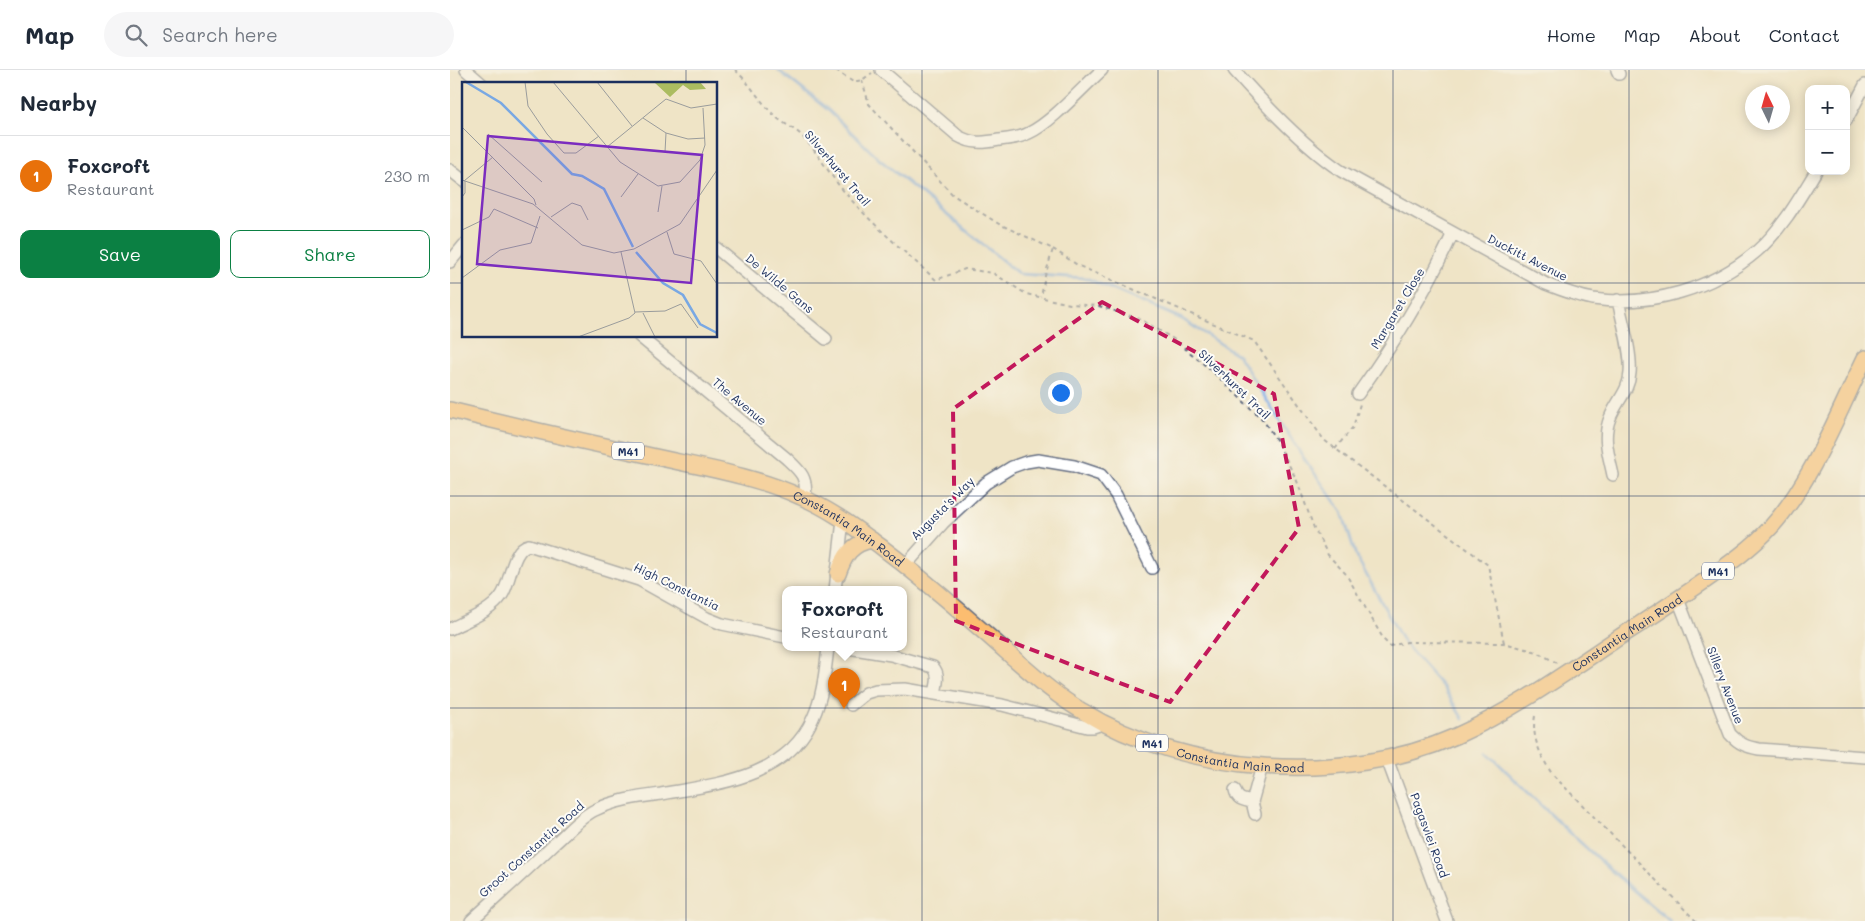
<!DOCTYPE html>
<html lang="en">
<head>
<meta charset="utf-8">
<style>
  :root { --surface:#fff; --page:#f6f6f7; --text:#1f2937; --muted:#747a83; --line:#e0e1e3; --accent:#0b8043 }
  body { margin:0; font-family:Mali,sans-serif; background:var(--page); color:var(--text) }
  .controls { position:absolute; right:15px; top:15px; display:grid; overflow:hidden; border-radius:10px; box-shadow:0 2px 12px #0003 }
  .controls button { width:45px; height:45px; display:grid; place-items:center; padding:0; border:0; border-bottom:1px solid var(--line); background:var(--surface); color:var(--text); font:25px sans-serif }
  .compass { position:absolute; left:1295px; top:15px; width:45px; height:45px; border-radius:50%; background:var(--surface); box-shadow:0 2px 12px #0003; rotate:355deg }
  .you { position:absolute; left:610px; top:322px; width:18px; height:18px; margin:-12px; border:4px solid #fff; border-radius:50%; background:#1a73e8; box-shadow:0 0 0 8px #1a73e833 }
  .badge { display:grid; place-items:center; width:32px; height:32px; border-radius:50%; background:var(--accent); color:#fff; font-size:16px; font-weight:700 }
  .pin { position:absolute; translate:-50% -41px; filter:drop-shadow(0 1px 2px #0008) }
  .pin::after { content:''; position:absolute; top:26px; width:18px; height:15px; background:inherit; clip-path:polygon(0 0,100% 0,50% 100%) }
  .popup { position:absolute; left:332px; top:516px; width:125px; height:65px; box-sizing:border-box; display:grid; place-content:center; border-radius:10px; background:var(--surface); filter:drop-shadow(0 1px 4px #0005); font-size:16px; white-space:nowrap; color:var(--muted) }
  .popup b { font-size:19px; color:var(--text) }
  .popup::after { content:''; position:absolute; left:50%; top:100%; margin-left:-10px; border:10px solid transparent; border-top-color:var(--surface) }
  .list { margin:0; padding:0; list-style:none }
  h2 { display:flex; justify-content:space-between; align-items:center; height:65px; margin:0; padding:0 20px; font-size:21px }
  h2 small { font-size:16px; font-weight:400; color:var(--muted) }
  .list li { display:grid; grid-template-columns:32px 1fr auto; gap:15px; align-items:center; box-sizing:border-box; height:80px; padding:0 20px; border-top:1px solid var(--line) }
  .list b { display:block; font-size:19px; white-space:nowrap }
  .list p { margin:0; font-size:16px; white-space:nowrap; color:var(--muted) }
  .list em { font-size:16px; font-style:normal; color:var(--muted) }
  .actions { display:flex; gap:10px; padding:15px 20px }
  .actions a { flex:1; padding:11px 0; border:1px solid var(--accent); border-radius:10px; text-align:center; font-size:18px; color:var(--accent) }
  .actions .main { background:var(--accent); color:#fff }
  .icon { flex:none; width:28px; height:28px; fill:none; stroke:currentColor; stroke-width:2; stroke-linecap:round; stroke-linejoin:round }
  .map { position:relative; flex:none; width:1415px; height:851px; overflow:hidden }
  header { display:flex; align-items:center; gap:30px; box-sizing:border-box; height:70px; padding:0 25px; background:var(--surface); border-bottom:1px solid var(--line) }
  header strong { font-size:24px }
  nav { display:flex; gap:28px; margin-inline-start:auto; font-size:18px }
  .search { width:350px; height:45px; background:var(--page); display:flex; align-items:center; gap:12px; box-sizing:border-box; padding:0 18px; border-radius:28px; color:var(--muted); font-size:19px }
  main { display:flex }
  aside { flex:1; background:var(--surface) }
  .map>svg:first-child { display:block }
</style>
</head>
<body>
<header>
<strong>Map</strong>
<div class="search"><svg class="icon" aria-label="search" viewBox="0 0 24 24"><circle cx="10" cy="10" r="6"/><path d="M15 15l6 6"/></svg>Search here</div>
<nav><a>Home</a><a>Map</a><a>About</a><a>Contact</a></nav>
</header>
<main>
<aside>
<h2>Nearby<small></small></h2>
<ul class="list">
<li><span class="badge" style="background:#e8710a">1</span><div><b>Foxcroft</b><p>Restaurant</p></div><em>230 m</em></li>
</ul>
<div class="actions"><a class="main">Save</a><a>Share</a></div>
</aside>
<div class="map">
<svg width="1415" height="851" viewBox="0 0 1415 851">
  <rect width="100%" height="100%" fill="#fdfcf7"/>
  <filter id="ink" filterUnits="userSpaceOnUse"><feTurbulence type="fractalNoise" baseFrequency=".02" numOctaves="2"/><feDisplacementMap in="SourceGraphic" scale="10" xChannelSelector="R" yChannelSelector="G"/><feConvolveMatrix kernelMatrix="1 2 1 2 8 2 1 2 1" color-interpolation-filters="sRGB"/></filter>
  <filter id="wash" filterUnits="userSpaceOnUse"><feTurbulence type="fractalNoise" baseFrequency=".0096" numOctaves="4" result="noise"/><feDisplacementMap in="SourceGraphic" scale="20" xChannelSelector="R" yChannelSelector="G"/><feGaussianBlur stdDeviation="1.12" result="paint"/><feColorMatrix in="noise" values="0 0 0 0 0 0 0 0 0 0 0 0 0 0 0 0 0 1.4 0 .05"/><feComposite in="paint" operator="in"/></filter>
  <g filter="url(#wash)">
    <rect width="100%" height="100%" fill="#efe4c6"/>
    <g fill="none" stroke-linecap="round" stroke-linejoin="round">
      <path stroke="#79a8e3" stroke-width="3" d="M328 0 377 39 429 89 569 204 636 208 732 249 788 285 849 381 892 442 906 486 954 573 993 617 1013 649
        M1037 682C1095 740 1156 799 1220 851"/>
    </g>
  </g>
  <g filter="url(#ink)">
    <g fill="none" stroke-linecap="round" stroke-linejoin="round">
      <g stroke="#656e82" stroke-width="14">
        <path id="minor" d="M16 0 32 14
          M431 0 508 66C522 74 533 73 549 70 559 69 570 68 579 63 601 53 632 18 652 0
          M784 0C814 34 853 76 891 101L1096 214C1111 220 1127 226 1143 229 1201 237 1263 219 1307 181 1332 159 1349 129 1366 101
          M1167 0 1169 4
          M1396 51 1415 15
          M0 100 14 111
          M266 178 376 269
          M0 192 14 175
          M189 266 336 388C350 401 358 407 355 428
          M908 324C945 272 977 220 1003 163
          M1163 405C1159 386 1152 367 1160 348 1166 332 1179 321 1180 303 1182 283 1172 251 1168 230
          M455 496 493 453 536 413 562 397 576 392 588 390 624 396 651 405 666 425 702 498
          M385 520 393 450
          M1228 529 1280 664C1289 674 1297 677 1309 679L1415 687
          M0 559C17 550 41 542 52 525 61 511 62 478 79 475L189 510 257 548 272 554 335 567
          M398 578 441 585 483 597C490 604 487 614 485 623
          M401 635 416 623 426 620 455 619 552 635 637 657H643L655 653
          M937 689 997 851
          M785 720C787 730 793 730 802 732
          M805 744 802 732 812 696
          M21 851C49 825 77 800 104 774 117 763 130 747 145 740 165 730 189 727 211 724 267 714 337 708 363 648 373 626 375 602 378 578"/>
      </g>
      <g stroke="#656e82" stroke-width="18">
        <g id="major">
          <path id="s1" d="M0 340C66 356 131 371 197 385 249 397 303 405 351 427 380 439 405 458 430 476 475 510 517 547 559 584 582 604 606 626 632 641 736 705 894 716 1006 666 1064 640 1118 601 1171 566 1200 548 1228 529 1256 510 1279 494 1302 478 1321 457 1361 413 1388 343 1415 288"/>
          <path d="M388 504C394 487 401 473 422 470"/>
        </g>
      </g>
      <path stroke="#656e82" stroke-width="2" stroke-dasharray="4 4" stroke-linecap="butt" d="M285 0C300 13 310 32 325 46 332 53 342 57 350 64 368 82 380 106 397 125 424 156 455 182 486 210L515 199 543 203 576 224 620 234 649 236 690 249 725 270 762 301 813 350 827 371 847 411 864 458 878 485 896 504 934 570 940 576 957 572 1054 573 1087 582 1107 593
        M386 0 403 12 412 10 422 3
        M412 10 419 34 503 125 549 154 603 179 595 206 591 227
        M603 179 629 196 804 271 874 370 1038 495 1054 573
        M885 379 903 357 910 334
        M1085 646C1081 668 1091 686 1102 704L1246 851"/>
      <use href="#minor" stroke="#fff" stroke-width="11"/>
      <use href="#major" stroke="#fcbd6f" stroke-width="15"/>
    </g>
  </g>
  <path d="M0 0H1415V851H0ZM652 232 824 324 849 458 720 632 506 551 503 339Z" fill="#efe4c6" fill-opacity=".55" fill-rule="evenodd"/>
  <path fill="none" stroke="#c2185b" stroke-width="4" stroke-dasharray="10 6" stroke-linejoin="round" d="M652 232 824 324 849 458 720 632 506 551 503 339Z"/>
  <path fill="none" stroke="#1b2f5e" stroke-width="1" stroke-opacity="0.55" d="M236 0V14M472 0V851M708 0V851M943 0V851M1179 0V851M0 213H14M266 213H1415M236 266V851M0 426H1415M0 638H1415"/>
  <g text-anchor="middle" dominant-baseline="central" stroke-width="4" stroke-linejoin="round" paint-order="stroke">
    <g fill="#fdfcf7" stroke="#5f6c8c" stroke-width="1">
      <rect x="162" y="372.5" width="32" height="17" rx="4"/>
      <rect x="1252" y="492.5" width="32" height="17" rx="4"/>
      <rect x="686" y="664.5" width="32" height="17" rx="4"/>
    </g>
    <g font-size="11" font-weight="bold" fill="#1b2f5e">
      <text x="178" y="381">M41</text>
      <text x="1268" y="501">M41</text>
      <text x="702" y="673">M41</text>
    </g>
    <g font-size="12" fill="#1b2f5e" stroke="#fdfcf7">
      <text transform="translate(388 98) rotate(50)">Silverhurst Trail</text>
      <text transform="translate(1078 187) rotate(27)">Duckitt Avenue</text>
      <text transform="translate(330 213) rotate(40)">De Wilde Gans</text>
      <text transform="translate(947 238) rotate(-59)">Margaret Close</text>
      <text transform="translate(785 314) rotate(44)">Silverhurst Trail</text>
      <text transform="translate(290 331) rotate(40)">The Avenue</text>
      <text transform="translate(492 438) rotate(-45)">Augusta's Way</text>
      <text stroke="none"><textPath href="#s1" startOffset="419">Constantia Main Road</textPath></text>
      <text transform="translate(227 516) rotate(26)">High Constantia</text>
      <text stroke="none"><textPath href="#s1" startOffset="1304">Constantia Main Road</textPath></text>
      <text transform="translate(1276 615) rotate(69)">Sillery Avenue</text>
      <text stroke="none"><textPath href="#s1" startOffset="884">Constantia Main Road</textPath></text>
      <text transform="translate(980 765) rotate(70)">Pagasvlei Road</text>
      <text transform="translate(81 779) rotate(-42)">Groot Constantia Road</text>
    </g>
  </g>
  <g transform="translate(12 12)">
    <rect width="255" height="255" fill="#efe4c6"/>
    <path d="M238 0 244 7 228 8 221 3 208 15 193 1Z" fill="#abbc60"/>
    <path fill="none" stroke="#79a8e3" stroke-width="2.5" d="M4 0 39 21 110 92 120 94 142 107 171 165M174 170 201 201 221 213 238 242 255 251"/>
    <path fill="none" stroke="#9a9c9c" stroke-width="1" d="M63 0 66 24 85 52 102 71H114L137 54M91 0 158 80 196 104 218 100 238 78 243 63 241 26M135 0 170 44M181 36 204 51 226 57 243 56M0 45 72 117 74 123M26 52 80 100M145 65 204 17 229 26 255 22M203 70 204 51M0 98 71 122 120 163 152 171 172 167 218 142 255 88M2 99 31 75M0 115 3 111V99M159 115 176 92M196 130 200 104M89 135 110 121 119 124 126 138M0 148 27 135 32 127 76 146M205 150 212 172 239 179 255 202M0 196 38 168 69 161 78 134M173 230 203 229 219 222 236 246M181 231 193 255M116 255 167 236 173 231 159 170"/>
    <path fill="#7b2cbf" fill-opacity="0.15" stroke="#7b2cbf" stroke-width="2.5" d="M26 54 240 73 229 201 15 182Z"/>
    <rect width="255" height="255" fill="none" stroke="#1b2f5e" stroke-width="2.5"/>
  </g>
</svg>
<div class="controls">
<button>+</button>
<button>−</button>
</div>
<svg class="compass" viewBox="-18 -18 36 36"><path d="M0-13l5 13h-10z" fill="#e53935"/><path d="M0 13l5-13h-10z" fill="#747a83"/></svg>
<div class="you"></div>
<div class="pin badge" style="left:394px;top:639px;background:#e8710a">1</div>
<div class="popup"><b>Foxcroft</b>Restaurant</div>
</div>
</main>
</body>
</html>
